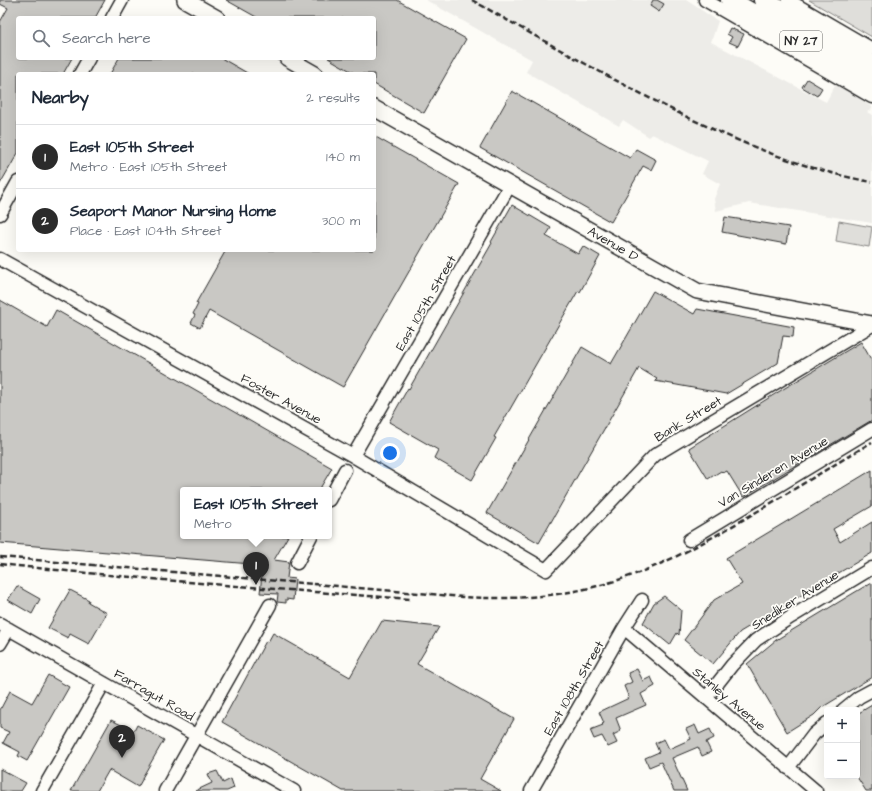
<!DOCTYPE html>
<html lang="en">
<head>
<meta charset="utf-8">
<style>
  :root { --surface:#fff; --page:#f2f2f3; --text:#1f2937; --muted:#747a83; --line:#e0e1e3; --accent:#2b2b2b }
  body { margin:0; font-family:"Architects Daughter",sans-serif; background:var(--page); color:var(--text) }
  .controls { position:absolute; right:12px; bottom:12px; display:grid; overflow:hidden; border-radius:4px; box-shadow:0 4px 16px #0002 }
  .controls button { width:36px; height:36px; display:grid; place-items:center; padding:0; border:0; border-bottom:1px solid var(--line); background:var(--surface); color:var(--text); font:20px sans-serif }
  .you { position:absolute; left:390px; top:453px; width:14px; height:14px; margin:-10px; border:3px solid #fff; border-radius:50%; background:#1a73e8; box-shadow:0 0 0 6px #1a73e833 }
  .badge { display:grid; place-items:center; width:26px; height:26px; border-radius:50%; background:var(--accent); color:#fff; font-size:13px; font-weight:700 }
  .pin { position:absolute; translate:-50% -33px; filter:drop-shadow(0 1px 2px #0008) }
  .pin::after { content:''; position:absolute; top:21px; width:14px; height:12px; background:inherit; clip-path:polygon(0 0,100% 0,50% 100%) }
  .popup { position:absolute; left:180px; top:487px; width:152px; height:52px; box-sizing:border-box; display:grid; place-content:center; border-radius:4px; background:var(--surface); filter:drop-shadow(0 1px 3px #0005); font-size:13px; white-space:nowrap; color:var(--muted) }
  .popup b { font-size:15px; color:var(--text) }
  .popup::after { content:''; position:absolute; left:50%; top:100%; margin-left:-8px; border:8px solid transparent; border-top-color:var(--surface) }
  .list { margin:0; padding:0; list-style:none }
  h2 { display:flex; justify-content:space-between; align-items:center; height:52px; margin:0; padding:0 16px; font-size:17px }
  h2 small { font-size:13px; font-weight:400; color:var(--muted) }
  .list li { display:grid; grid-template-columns:26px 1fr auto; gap:12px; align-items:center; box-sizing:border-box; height:64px; padding:0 16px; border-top:1px solid var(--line) }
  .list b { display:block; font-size:15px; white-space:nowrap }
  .list p { margin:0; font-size:13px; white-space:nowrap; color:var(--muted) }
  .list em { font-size:13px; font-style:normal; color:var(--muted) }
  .icon { flex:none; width:22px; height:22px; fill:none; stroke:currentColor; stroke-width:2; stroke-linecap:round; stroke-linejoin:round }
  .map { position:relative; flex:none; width:872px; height:791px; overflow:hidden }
  .search { position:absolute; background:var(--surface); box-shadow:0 4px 16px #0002; left:16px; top:16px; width:360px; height:44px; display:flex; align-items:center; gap:10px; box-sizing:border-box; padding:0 14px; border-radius:4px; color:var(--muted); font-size:15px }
  .panel { position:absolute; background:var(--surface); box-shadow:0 4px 16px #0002; left:16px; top:72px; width:360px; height:180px; border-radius:4px }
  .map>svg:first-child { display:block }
</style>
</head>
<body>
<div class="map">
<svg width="872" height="791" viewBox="0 0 872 791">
  <rect width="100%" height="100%" fill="#fdfcf7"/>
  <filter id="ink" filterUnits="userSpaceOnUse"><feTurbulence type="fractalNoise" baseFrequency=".025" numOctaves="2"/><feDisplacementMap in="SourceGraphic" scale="8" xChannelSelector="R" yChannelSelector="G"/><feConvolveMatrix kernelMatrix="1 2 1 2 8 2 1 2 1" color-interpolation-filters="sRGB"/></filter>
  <g filter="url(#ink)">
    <path fill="#edece8" d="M426 0H686L718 21 711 42 826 102 836 83 872 107V109L867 112 872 115V223L749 203 716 211 714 199 720 184 702 174 708 161 652 134 649 137 623 120 619 126 526 72 532 60Z"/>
    <path fill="#dfdeda" stroke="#858482" d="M809 0H872V37Z
      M839 221 872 227 869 247 836 241Z"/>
    <path fill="#c9c8c4" stroke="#2b2b2b" d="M0 0H105L95 18H18V58H72L63 74H18V153L0 184V22L8 8 0 4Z
      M226 0H397L466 39 424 113 374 84V74H356L328 58H374V18H258Z
      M653 0H657L664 4 659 12 650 6Z
      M730 28 744 34 738 46 729 42 732 37 727 34Z
      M119 58H221L249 74H110Z
      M807 79 822 88 817 96 802 87Z
      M512 91 630 158 636 149 656 160 651 170 643 166 611 222 480 148Z
      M374 136 459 184 343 387 209 311 200 328 191 323 195 315 193 314 198 304 196 303 226 250H374Z
      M512 205 551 228 546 236 578 254 583 246 600 256 580 292 578 291 494 437 496 438 472 480 434 458 438 450 389 422 408 388 409 389 492 243 491 242Z
      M725 217 789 227 786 244 722 232Z
      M653 291 694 314 697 309 794 327 793 337 783 336 778 363 726 394 655 381 657 379 639 368 539 543 487 513 582 347 611 364Z
      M0 300 47 327 56 310 332 468 319 490H183V536H288L274 560 289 562 287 578 295 579 293 600 286 599V603L277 602 278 594 260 593 263 565 0 543Z
      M861 342 872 361V420L743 497 727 471 723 473 721 471 708 479 689 448 775 394Z
      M872 470V506L833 529 840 542 872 522V553L740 632 713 664 684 640 714 600 742 584 726 558Z
      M872 583V677L821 708 814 715 787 732 747 664 776 640 867 585V586Z
      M17 586 40 599 32 614 8 600Z
      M70 590 89 600 88 602 107 613 89 644 70 634 68 638 48 628Z
      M664 596 681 610 679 635 677 633 670 645 643 623 654 603Z
      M382 621 439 627 417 664 514 719 480 779 501 791H343L222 722 266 641 268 642 273 633 350 677Z
      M637 669 643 681 651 677 655 686 641 694 646 705 616 718 621 731 613 735 617 743 608 747 602 736 594 739 590 730 603 725 602 724 604 723 599 712 629 698 624 686 632 682 628 673Z
      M48 675 69 687 27 761 18 756 20 752 3 743 9 732 0 728V710L10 691 32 703Z
      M872 705V791H866L857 777V714Z
      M111 720 134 731 137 725 164 740 142 778H143L138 787 109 770 97 791H71Z
      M695 725 699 734 710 729 714 738 706 742 711 752 702 756 698 747 672 758 687 791H674L661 762 649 767 645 758 659 752 655 743 664 739 669 749 691 739 686 729Z
      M0 769 26 783 21 791H0Z
      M217 771 223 783 231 779 234 788 227 791H195L212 783 208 774Z"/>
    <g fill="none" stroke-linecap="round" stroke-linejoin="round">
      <g stroke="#2b2b2b" stroke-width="15">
        <path id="minor" d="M705 0 872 97
          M788 0 872 49
          M112 18 122 0
          M80 74 89 58
          M0 214 18 182
          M0 259 353 456 546 570 655 455 872 325
          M353 456 510 185
          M329 500 345 470
          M689 540 872 429
          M297 563 311 536
          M0 624 294 791
          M624 628 816 791
          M0 644 9 629
          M706 698 732 665 756 640 791 617 872 568
          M843 710 859 697 872 690
          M788 768 814 734 827 723
          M42 791 104 683
          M165 791 270 605
          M531 791 624 628 642 600"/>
      </g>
      <g stroke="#2b2b2b" stroke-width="18">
        <path id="major" d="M185 0 217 18
          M287 58 315 74
          M374 108 697 291 872 324"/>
      </g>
      <g stroke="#2b2b2b" stroke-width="21">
        <path id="highway" d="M730 0 872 83
          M763 0 872 64"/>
      </g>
      <use href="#minor" stroke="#fdfcf7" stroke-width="12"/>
      <use href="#major" stroke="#fdfcf7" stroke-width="15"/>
      <use href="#highway" stroke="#fdfcf7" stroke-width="18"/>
      <path stroke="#2b2b2b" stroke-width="2.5" stroke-dasharray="6 3" stroke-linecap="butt" d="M472 0C526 31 581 62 636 91 710 130 789 167 872 182
        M0 557 464 597C513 600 561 597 608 583 662 568 710 539 758 511 796 488 834 465 872 442
        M0 564C136 579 274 589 410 599"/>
    </g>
  </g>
  <g text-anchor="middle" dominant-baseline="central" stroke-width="3.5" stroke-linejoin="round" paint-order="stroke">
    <rect fill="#fdfcf7" stroke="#6a6a68" stroke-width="1" x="780" y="31" width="42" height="20" rx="3"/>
    <g font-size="12" font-weight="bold" fill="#2b2b2b">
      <text x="801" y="41">NY 27</text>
    </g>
    <g font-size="13" fill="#2b2b2b" stroke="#fdfcf7">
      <text transform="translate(613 244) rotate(30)">Avenue D</text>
      <text transform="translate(426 303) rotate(-60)">East 105th Street</text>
      <text transform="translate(281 399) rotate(29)">Foster Avenue</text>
      <text transform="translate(688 419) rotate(-31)">Bank Street</text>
      <text transform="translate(773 472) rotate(-31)">Van Sinderen Avenue</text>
      <text transform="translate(795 600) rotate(-32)">Snediker Avenue</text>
      <text transform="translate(574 688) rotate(-60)">East 108th Street</text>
      <text transform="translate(154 695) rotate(30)">Farragut Road</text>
      <text transform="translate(729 699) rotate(40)">Stanley Avenue</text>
    </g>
  </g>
</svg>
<div class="controls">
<button>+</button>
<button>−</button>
</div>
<div class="you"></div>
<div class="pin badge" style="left:256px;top:585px">1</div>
<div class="popup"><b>East 105th Street</b>Metro</div>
<div class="pin badge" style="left:122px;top:758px">2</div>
<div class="search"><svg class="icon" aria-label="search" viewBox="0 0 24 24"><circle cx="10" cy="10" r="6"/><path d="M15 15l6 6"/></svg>Search here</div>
<section class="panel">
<h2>Nearby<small>2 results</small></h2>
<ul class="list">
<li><span class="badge">1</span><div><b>East 105th Street</b><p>Metro · East 105th Street</p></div><em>140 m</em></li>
<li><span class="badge">2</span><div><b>Seaport Manor Nursing Home</b><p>Place · East 104th Street</p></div><em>300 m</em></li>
</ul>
</section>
</div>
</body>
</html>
